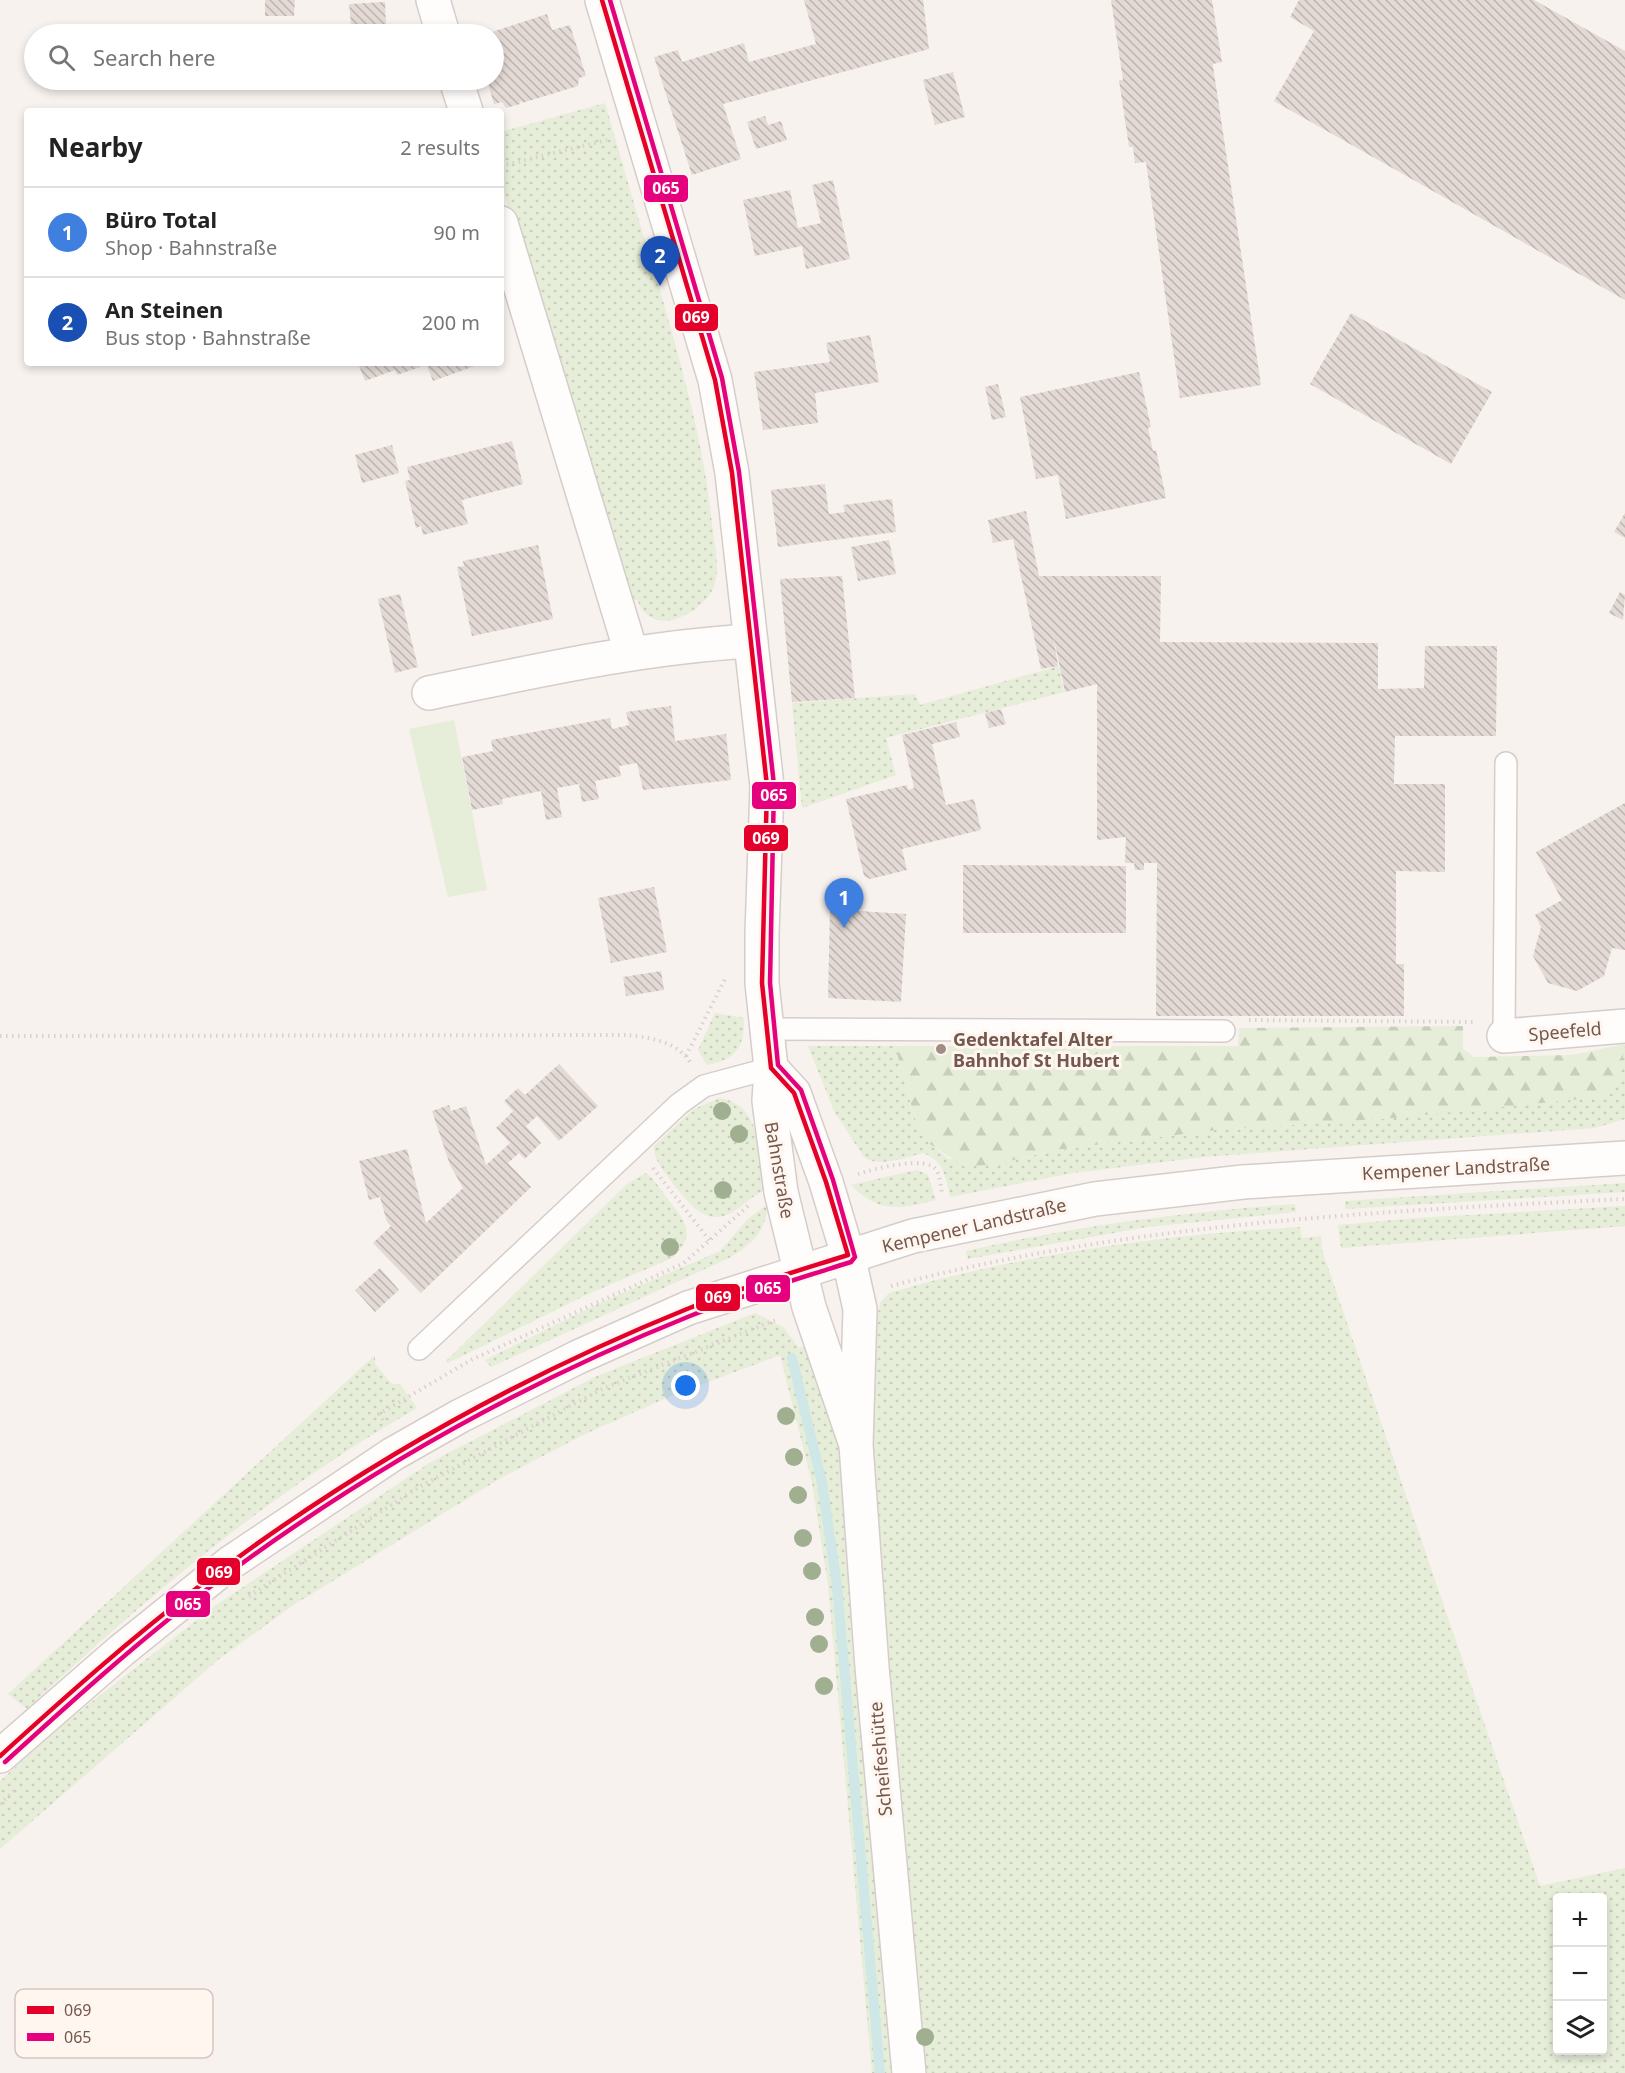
<!DOCTYPE html>
<html lang="en">
<head>
<meta charset="utf-8">
<style>
  :root { --surface:#fff; --page:#f2f2f2; --text:#222; --muted:#767676; --line:#e0e0e0; --accent:#a28d85 }
  body { margin:0; font-family:"Noto Sans",sans-serif; background:var(--page); color:var(--text) }
  .controls { position:absolute; right:18px; bottom:18px; display:grid; overflow:hidden; border-radius:6px; box-shadow:0 3px 9px #0003 }
  .controls button { width:54px; height:54px; display:grid; place-items:center; padding:0; border:0; border-bottom:2px solid var(--line); background:var(--surface); color:var(--text); font:30px sans-serif }
  .you { position:absolute; left:686px; top:1386px; width:21px; height:21px; margin:-15px; border:4px solid #fff; border-radius:50%; background:#1a73e8; box-shadow:0 0 0 9px #1a73e833 }
  .badge { display:grid; place-items:center; width:39px; height:39px; border-radius:50%; background:var(--accent); color:#fff; font-size:20px; font-weight:700 }
  .pin { position:absolute; translate:-50% -50px; filter:drop-shadow(0 2px 3px #0008) }
  .pin::after { content:''; position:absolute; top:32px; width:21px; height:18px; background:inherit; clip-path:polygon(0 0,100% 0,50% 100%) }
  .list { margin:0; padding:0; list-style:none }
  h2 { display:flex; justify-content:space-between; align-items:center; height:78px; margin:0; padding:0 24px; font-size:26px }
  h2 small { font-size:20px; font-weight:400; color:var(--muted) }
  .list li { display:grid; grid-template-columns:39px 1fr auto; gap:18px; align-items:center; box-sizing:border-box; height:90px; padding:0 24px; border-top:2px solid var(--line) }
  .list b { display:block; font-size:22px; white-space:nowrap }
  .list p { margin:0; font-size:20px; white-space:nowrap; color:var(--muted) }
  .list em { font-size:20px; font-style:normal; color:var(--muted) }
  .icon { flex:none; width:33px; height:33px; fill:none; stroke:currentColor; stroke-width:2; stroke-linecap:round; stroke-linejoin:round }
  .map { position:relative; flex:none; width:1625px; height:2073px; overflow:hidden }
  .search { position:absolute; background:var(--surface); box-shadow:0 3px 9px #0003; left:24px; top:24px; width:480px; height:66px; display:flex; align-items:center; gap:15px; box-sizing:border-box; padding:0 21px; border-radius:33px; color:var(--muted); font-size:22px }
  .panel { position:absolute; background:var(--surface); box-shadow:0 3px 9px #0003; left:24px; top:108px; width:480px; height:258px; border-radius:6px }
  .map>svg:first-child { display:block }
</style>
</head>
<body>
<div class="map">
<svg width="1625" height="2073" viewBox="0 0 1625 2073">
  <defs>
    <pattern id="grass-dots" width="8" height="8" patternUnits="userSpaceOnUse" patternTransform="scale(1.5)"><rect width="8" height="8" fill="#e6edd8"/><path d="M2 2h.1M6 6h.1" fill="none" stroke="#c9cdbb" stroke-width="1.8" stroke-linecap="round"/></pattern>
    <pattern id="forest-firs" width="22" height="20" patternUnits="userSpaceOnUse" patternTransform="scale(1.5)"><rect width="22" height="20" fill="#e6edd8"/><path d="M5 1l3.5 6h-7zM16 11l3.5 6h-7z" fill="#c9cdbb"/></pattern>
    <pattern id="building-back-hatch" width="6" height="6" patternUnits="userSpaceOnUse" patternTransform="scale(1.5)"><rect width="6" height="6" fill="#e3dad5"/><path d="M-1 5l2 2M0 0l6 6M5-1l2 2" fill="none" stroke="#bdb4af"/></pattern>
  </defs>
  <rect width="100%" height="100%" fill="#f7f2ed"/>
  <path fill="url(#grass-dots)" fill-rule="evenodd" d="M605 103C623 166 641 228 660 290 682 368 704 444 712 524 714 543 720 565 715 583 710 603 679 625 658 620 646 617 642 610 637 600L630 601 501 183V132Z
    M1059 666 1064 692 886 738 896 775 802 808 792 703 915 694 920 705Z
    M715 1013 744 1018C744 1048 737 1059 707 1065L698 1050Z
    M1625 1044V1119L1595 1128 1204 1157 1073 1173 950 1197C946 1177 944 1161 923 1153 907 1157 877 1169 863 1156L834 1111 808 1046H895L918 1129 930 1144 949 1159H1019L1054 1150 1216 1130 1393 1118 1608 1095C1622 1084 1620 1059 1625 1044Z
    M719 1098C761 1103 760 1156 767 1190 756 1193 748 1201 740 1207 710 1230 693 1209 675 1186 666 1173 654 1163 654 1146L694 1109Z
    M917 1170 928 1175 936 1200C899 1209 880 1214 851 1185Z
    M646 1173C654 1179 661 1190 667 1198 685 1221 698 1235 672 1258L586 1295 448 1363 446 1361 628 1183Z
    M1625 1183V1192L1345 1209V1201Z
    M1295 1204 1296 1212 1147 1227 968 1259 966 1251C1075 1226 1184 1212 1295 1204Z
    M765 1206 767 1208C765 1234 750 1245 729 1258L491 1367 485 1360 598 1304 720 1251 748 1219Z
    M1625 1206V1226L1341 1248 1338 1225 1416 1218Z
    M1300 1227 1302 1238 1321 1236 1322 1250 1540 1886 1625 1868V2073H872L828 1585 812 1483 780 1355 671 1396 585 1434 501 1478 295 1604 219 1659 0 1849V1781L58 1728 216 1605 431 1462 597 1376 755 1313 783 1327 799 1348 834 1337 842 1374 876 1323 880 1303 889 1293C1022 1254 1162 1235 1300 1227ZM1558 1898H1602V2050H1558Z
    M375 1355V1364L392 1384H400L417 1408C273 1491 148 1595 27 1709L8 1694Z"/>
  <path fill="url(#forest-firs)" d="M1463 1026V1049L1474 1057 1572 1055 1625 1044C1622 1056 1621 1088 1609 1094 1604 1097 1596 1097 1590 1098L1393 1118 1216 1130 1054 1150 993 1165 963 1166 930 1144 918 1129 895 1046H1238L1239 1028Z"/>
  <path fill="#e6edd8" d="M454 720 487 890 448 897 409 729Z"/>
  <g fill="none" stroke-linecap="round" stroke-linejoin="round">
    <path stroke="#cfe8e7" stroke-width="10" d="M792 1358 822 1483 837 1586 880 2073"/>
  </g>
  <path fill="url(#building-back-hatch)" d="M265 0H295L294 16H265Z
    M804 0H923L929 49 723 104 741 159 692 175 654 57 678 50 682 62 744 43 749 62 816 44Z
    M1111 0H1212L1222 62 1213 64V66L1261 385 1180 398 1146 162 1135 163 1133 147H1129L1119 80H1123Z
    M1299 0H1534L1625 51V300L1274 101 1314 31 1290 17Z
    M385 2 386 25H393L395 34H352L349 4Z
    M547 14 552 30 570 25 586 76 579 78 578 86 522 103 521 100 520 104 506 108 502 102 494 104 487 80H494V48L496 47 492 32Z
    M953 72 965 117 935 125 923 80Z
    M765 116 768 125 781 121 787 140 756 149 747 122Z
    M833 180 850 259 806 269 802 246 755 256 743 200 790 190 798 228 821 223 812 185Z
    M1351 313 1492 392 1451 464 1310 384Z
    M870 335 879 382 815 393 818 423 763 430 754 372 830 362 826 343Z
    M358 363H419L420 367 397 375 395 370 365 381Z
    M426 363H483L433 381Z
    M1139 372 1151 427 1148 428 1153 451 1156 450 1166 498 1066 519 1058 475 1036 479 1020 397Z
    M998 384 1006 417 992 420 985 387Z
    M512 441 523 484 462 500 468 524 423 535 421 526 416 528 405 481 410 480 407 467Z
    M392 445 399 473 362 483 355 455Z
    M825 484 829 514 845 512 843 505 892 499 896 532 778 547 771 490Z
    M1026 511 1039 576H1161L1160 642 1378 643V689L1424 688 1425 646H1497L1496 736H1395L1394 784H1445V872L1396 871V964H1404V1016H1156L1157 863H1144V870H1135L1134 863H1125L1126 837 1097 840V684L1065 692 1053 634 1058 666 1041 669 1013 539 993 543 988 520Z
    M1625 513V538L1614 532Z
    M889 540 896 574 858 581 851 547Z
    M538 545 553 619 472 636 457 567 464 566 463 561Z
    M842 576 855 698 792 702 780 579Z
    M1620 592 1625 595 1623 620 1609 613Z
    M400 594 418 667 395 673 378 599Z
    M671 706 675 741 726 734 731 780 643 790 637 763 619 766 621 776 595 781 599 799 582 802 579 784 557 788 562 817 546 820 541 791 502 799 503 804 472 810 462 757 493 751 491 740 610 718 612 729 629 725 626 712Z
    M1001 709 1006 724 989 728 985 713Z
    M956 722 960 737 932 744 946 805 974 799 981 830 902 849 907 870 870 879 864 876 846 799 907 785 908 790 914 788 902 735Z
    M1625 803V950L1612 948 1604 976 1577 991 1548 983 1533 956 1541 927 1535 915 1562 900 1536 852Z
    M963 865 1126 866V933H963Z
    M654 887 667 952 611 963 598 898Z
    M830 909 906 914 901 1002 828 998Z
    M661 971 664 990 626 996 623 977Z
    M559 1064 598 1106 559 1141 537 1116 526 1126 541 1143 525 1159 519 1153 508 1163 531 1187 421 1293 373 1243 391 1226 387 1222 380 1197 369 1200 359 1161 407 1149 426 1223 463 1188 450 1165 432 1111 449 1105 451 1111 466 1106 486 1165 510 1143 496 1128 513 1111 504 1101 518 1088 525 1095Z
    M380 1268 399 1290 375 1312 355 1290Z"/>
  <g fill="none" stroke-linecap="round" stroke-linejoin="round">
    <g stroke="#d6cdca" stroke-width="24">
      <path id="lane" d="M766 1029 1224 1031
        M1504 1036 1506 763
        M419 1349 679 1104 704 1086 771 1068"/>
    </g>
    <g stroke="#d6cdca" stroke-width="36">
      <path id="street" d="M433 0 443 34
        M602 0 715 380 732 473 767 786 762 934V983L771 1068 769 1101 781 1192 809 1307 856 1445
        M456 80 466 111
        M501 223 631 652
        M429 693C536 671 642 647 751 641
        M1504 1036 1625 1026
        M771 1068 794 1093 826 1182 848 1255 860 1309 856 1445 872 1667 909 2073"/>
    </g>
    <g stroke="#d6cdc9" stroke-width="36">
      <path id="secondary" d="M0 1756 122 1650 230 1563 393 1454 460 1416 578 1357 688 1308 913 1236 1095 1199 1243 1182 1625 1158"/>
    </g>
    <path stroke="#dad1cf" stroke-width="4" stroke-dasharray="1.5 4.5" stroke-linecap="butt" d="M501 166 607 140
      M1249 1020 1473 1022
      M0 1036 627 1035C648 1037 678 1042 690 1062
      M686 1056 725 979
      M653 1168 710 1241
      M858 1174C874 1169 928 1154 937 1171 940 1177 941 1187 942 1194
      M891 1286C1130 1223 1379 1211 1625 1199
      M383 1420 379 1414 471 1360 684 1263 748 1206
      M249 1596 421 1486 602 1389 778 1319
      M0 1804 17 1788"/>
    <use href="#lane" stroke="#fefdfc" stroke-width="21"/>
    <use href="#street" stroke="#fefdfc" stroke-width="33"/>
    <use href="#secondary" stroke="#fefdfc" stroke-width="33"/>
    <g stroke="#fef6ef" stroke-width="9">
      <path id="bus-1" d="M0 1756C65 1697 131 1638 202 1584 350 1472 514 1379 687 1309 739 1288 794 1272 848 1255L826 1182 794 1093 771 1068 762 983 767 786 732 473 715 380 602 0"/>
    </g>
    <g stroke="#fef6ef" stroke-width="9">
      <path id="bus-2" d="M5 1762C70 1703 136 1643 206 1590 354 1478 518 1385 690 1316 743 1295 797 1279 851 1262L855 1257 833 1180 801 1090 778 1065 770 983 774 785 739 472 722 378 610 0"/>
    </g>
    <use href="#bus-1" stroke="#e4002b" stroke-width="4.5"/>
    <use href="#bus-2" stroke="#e5007d" stroke-width="4.5"/>
  </g>
  <g fill="#a1af91">
    <circle cx="722" cy="1111" r="9"/>
    <circle cx="739" cy="1134" r="9"/>
    <circle cx="723" cy="1190" r="9"/>
    <circle cx="670" cy="1247" r="9"/>
    <circle cx="786" cy="1416" r="9"/>
    <circle cx="794" cy="1457" r="9"/>
    <circle cx="798" cy="1495" r="9"/>
    <circle cx="803" cy="1538" r="9"/>
    <circle cx="812" cy="1571" r="9"/>
    <circle cx="815" cy="1617" r="9"/>
    <circle cx="819" cy="1644" r="9"/>
    <circle cx="824" cy="1686" r="9"/>
    <circle cx="925" cy="2037" r="9"/>
  </g>
  <circle fill="#a28d85" stroke="#fef6ef" stroke-width="2" cx="941" cy="1049" r="6"/>
  <g text-anchor="middle" dominant-baseline="central" stroke-width="6" stroke-linejoin="round" paint-order="stroke">
    <g font-size="18" fill="#74574d" stroke="#fef6ef">
      <text transform="translate(1565 1031) rotate(-5)">Speefeld</text>
      <text transform="translate(1456 1168) rotate(-3)">Kempener Landstraße</text>
      <text transform="translate(780 1170) rotate(80)">Bahnstraße</text>
      <text transform="translate(974 1225) rotate(-13)">Kempener Landstraße</text>
      <text transform="translate(880 1759) rotate(-95)">Scheifeshütte</text>
    </g>
    <g font-size="18" font-weight="bold" fill="#74574d" stroke="#fef6ef" text-anchor="start">
      <text x="953" y="1039">Gedenktafel Alter<tspan x="953" dy="21">Bahnhof St Hubert</tspan></text>
    </g>
  </g>
  <rect x="15" y="1989" width="198" height="69" rx="9" fill="#fef6ef" stroke="#d5c6be" stroke-width="1.5"/>
  <rect x="27" y="2006" width="27" height="8" fill="#e4002b"/>
  <rect x="27" y="2033" width="27" height="8" fill="#e5007d"/>
  <g font-size="16" fill="#74574d">
    <text x="64" y="2016">069</text>
    <text x="64" y="2043">065</text>
  </g>
  <g stroke="#fef6ef" stroke-width="2">
    <rect x="643" y="174" width="46" height="29" rx="6" fill="#e5007d"/>
    <rect x="674" y="303" width="45" height="29" rx="6" fill="#e4002b"/>
    <rect x="751" y="781" width="46" height="29" rx="6" fill="#e5007d"/>
    <rect x="743" y="824" width="46" height="28" rx="6" fill="#e4002b"/>
    <rect x="745" y="1274" width="46" height="29" rx="6" fill="#e5007d"/>
    <rect x="695" y="1283" width="46" height="29" rx="6" fill="#e4002b"/>
    <rect x="196" y="1557" width="45" height="29" rx="6" fill="#e4002b"/>
    <rect x="165" y="1590" width="46" height="28" rx="6" fill="#e5007d"/>
  </g>
  <g font-size="16" text-anchor="middle" font-weight="bold" fill="#fff">
    <text x="666" y="194">065</text>
    <text x="696" y="323">069</text>
    <text x="774" y="801">065</text>
    <text x="766" y="844">069</text>
    <text x="768" y="1294">065</text>
    <text x="718" y="1303">069</text>
    <text x="219" y="1578">069</text>
    <text x="188" y="1610">065</text>
  </g>
</svg>
<div class="controls">
<button>+</button>
<button>−</button>
<button><svg class="icon" aria-label="layers" viewBox="0 0 24 24"><path d="M12 4l9 5-9 5-9-5zM3 14l9 5 9-5"/></svg></button>
</div>
<div class="you"></div>
<div class="pin badge" style="left:844px;top:928px;background:#3f7fe0">1</div>
<div class="pin badge" style="left:660px;top:286px;background:#1a4fb4">2</div>
<div class="search"><svg class="icon" aria-label="search" viewBox="0 0 24 24"><circle cx="10" cy="10" r="6"/><path d="M15 15l6 6"/></svg>Search here</div>
<section class="panel">
<h2>Nearby<small>2 results</small></h2>
<ul class="list">
<li><span class="badge" style="background:#3f7fe0">1</span><div><b>Büro Total</b><p>Shop · Bahnstraße</p></div><em>90 m</em></li>
<li><span class="badge" style="background:#1a4fb4">2</span><div><b>An Steinen</b><p>Bus stop · Bahnstraße</p></div><em>200 m</em></li>
</ul>
</section>
</div>
</body>
</html>
